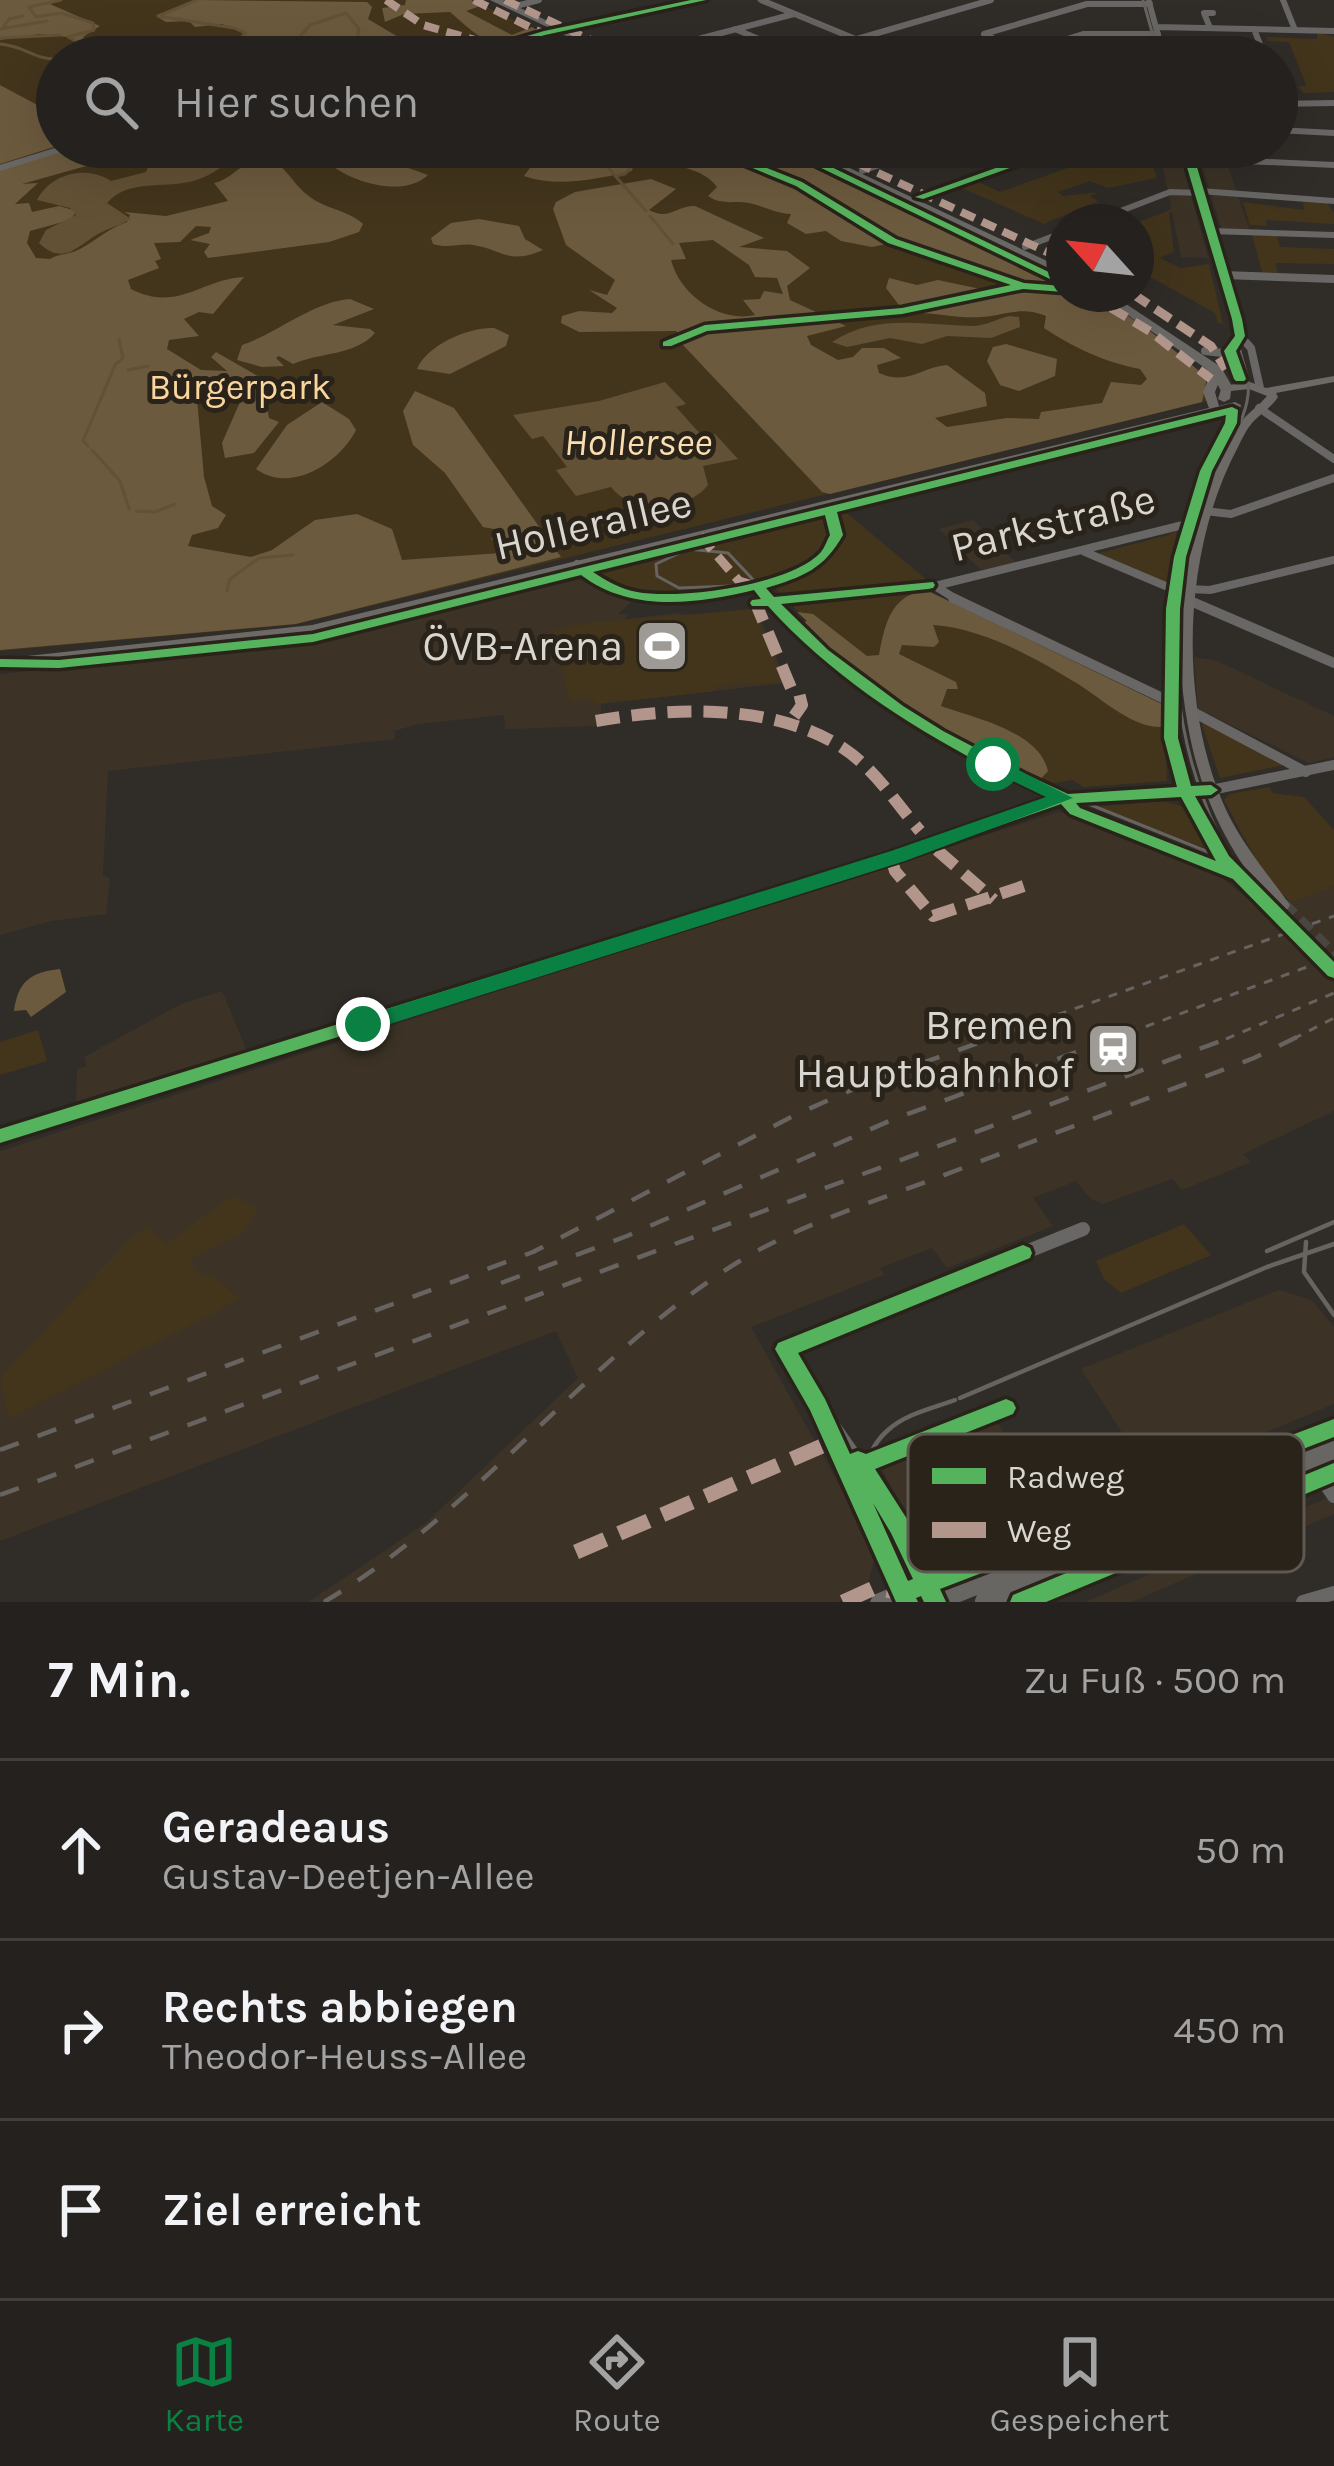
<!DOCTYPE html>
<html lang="de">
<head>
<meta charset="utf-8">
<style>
  :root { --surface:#24211e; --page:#2c2927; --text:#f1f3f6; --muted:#a3a3a4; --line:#413e3c; --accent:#0b8043 }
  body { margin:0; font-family:Karla,sans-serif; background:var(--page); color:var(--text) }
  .compass { position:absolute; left:1046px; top:204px; width:108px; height:108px; border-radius:50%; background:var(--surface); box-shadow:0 12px 48px #0002; rotate:297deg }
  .stop { position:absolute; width:36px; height:36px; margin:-27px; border:9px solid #0b8043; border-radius:50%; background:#fff }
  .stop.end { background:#0b8043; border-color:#fff; box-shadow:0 3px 12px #0008 }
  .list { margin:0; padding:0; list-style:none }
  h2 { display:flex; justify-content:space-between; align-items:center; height:156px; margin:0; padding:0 48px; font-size:51px }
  h2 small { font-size:39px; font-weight:400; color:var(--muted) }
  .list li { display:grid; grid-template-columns:78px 1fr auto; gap:36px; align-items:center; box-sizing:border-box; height:180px; padding:0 48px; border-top:3px solid var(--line) }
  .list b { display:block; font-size:45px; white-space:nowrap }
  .list p { margin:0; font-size:39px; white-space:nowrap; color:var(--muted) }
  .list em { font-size:39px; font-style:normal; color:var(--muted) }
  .icon { flex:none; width:66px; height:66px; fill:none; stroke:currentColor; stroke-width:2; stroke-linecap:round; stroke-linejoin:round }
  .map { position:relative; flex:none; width:1334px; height:1602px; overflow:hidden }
  .search { position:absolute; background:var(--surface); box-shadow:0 12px 48px #0002; left:36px; right:36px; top:36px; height:132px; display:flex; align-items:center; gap:30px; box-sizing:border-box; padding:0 42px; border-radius:66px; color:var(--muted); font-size:45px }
  .sheet { height:696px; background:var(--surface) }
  nav { display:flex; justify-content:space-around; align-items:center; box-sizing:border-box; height:168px; border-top:3px solid var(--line); background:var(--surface); font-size:33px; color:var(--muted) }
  nav a { display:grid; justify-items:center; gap:6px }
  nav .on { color:var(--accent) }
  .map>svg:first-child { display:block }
</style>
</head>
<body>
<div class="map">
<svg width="1334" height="1602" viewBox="0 0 1334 1602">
  <rect width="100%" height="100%" fill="#302c28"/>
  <path fill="#3c3326" d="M1161 157 1182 163 1208 258 1181 257Z
    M1200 159 1226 160 1250 232 1222 231Z
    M973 520 1016 563 981 570 939 529Z
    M573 576 631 602 618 614H628L626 619 679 613 691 617 756 608 787 683 601 704 600 726 505 729 504 715 418 724 394 731 395 739 108 771 103 875 110 878 106 914 51 921 0 935V674L310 642Z
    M1194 657 1217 661 1334 716V757L1309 763 1198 709Z
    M1058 812 1080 816 1203 862 1263 911 1334 887V1111L1243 1154 1251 1162 1182 1190 1172 1179 1103 1204 1091 1199 1076 1181 1033 1198 1053 1226 947 1268 932 1248 880 1268 884 1275 751 1327 840 1486 874 1561 868 1584 854 1595 838 1602H308L426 1523 578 1378 556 1331 0 1541V1151Z
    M222 991 247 1051 76 1102 77 1069 87 1066 84 1057 181 1004Z
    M1279 1290 1312 1300 1334 1327V1404L961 1559 932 1563 879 1464 992 1415 1035 1479 1128 1442 1081 1369Z
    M1334 1495V1514L1132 1602H1085Z"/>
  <path fill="#43351c" d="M0 0H472L591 57H57V147H780L1064 294 1205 377 1206 401 330 616 287 625 0 651Z
    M1317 32 1334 37V92L1304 93 1298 87 1306 85 1289 42 1267 41 1266 37 1317 39Z
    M1104 155 1153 166 1157 178 1108 188 1090 181 1058 192 1063 196 1099 192 1090 196 1098 201 1044 224 962 188 978 182 1000 192Z
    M1243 202 1304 210 1303 202 1327 203 1334 213V224L1266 220 1267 226 1250 225Z
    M1186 204 1169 213 1174 252 1160 258 1181 268 1209 264 1223 324 1218 323 1215 313 1136 269V223Z
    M1252 235 1277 236 1280 247 1334 249V264L1275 263 1278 273 1262 272Z
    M842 509 927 580 922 586 926 590 1164 705 1167 781 1084 787 1072 780 1051 784 941 728 797 625 807 621 771 584C799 573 824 566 843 542L838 512Z
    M813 511 826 514 834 533 828 551C773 585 642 624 589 569L596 563Z
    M1177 530 1167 585 1096 554 1168 535Z
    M754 609 781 682 714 686 715 691 595 704 593 699 570 701 553 631 588 623Z
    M1201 722 1289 764 1220 778Z
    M1270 787 1272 793 1304 797 1334 830V887L1291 902 1267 881 1224 800 1229 794Z
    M1163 801 1185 807 1205 848 1094 807Z
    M38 1030 47 1061 0 1075V1042Z
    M232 1196 258 1209 241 1235 190 1259 197 1272 217 1279 240 1299 9 1419 0 1378 130 1239 147 1227 166 1244Z
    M1184 1224 1211 1255 1121 1293 1104 1279 1096 1261Z"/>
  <path fill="#6c5a3e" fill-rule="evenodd" d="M0 0H63L50 4 100 26 83 37 91 51 72 55 79 44 67 37 40 34 0 40Z
    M196 0 367 2 372 7 368 19 405 41 393 47 401 50 384 57 245 54 232 49 243 33 222 24 195 27 189 21 166 22 156 16Z
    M406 0H471L483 5 466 11 512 35 532 27 537 30C487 48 488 45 450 12L404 14 385 22 382 8 405 5Z
    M0 85 43 108 57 106V146L0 164Z
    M76 147H191L150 163 140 153 129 154 22 184 38 183 15 204 29 203 32 212 59 206 77 211 70 220 30 231 27 243 36 258 50 259C60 253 69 255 80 249 97 240 107 229 127 222L130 215 124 212 166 216 228 201 214 183C233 179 245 158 264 158 280 158 292 182 305 193 322 209 347 209 363 224L359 232 329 242 208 258 204 252 210 244 190 240 209 233 211 227 196 226 180 242 154 243 161 259 155 261 159 268 128 280 131 289C178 313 201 279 244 277L213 314 199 312 184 319 199 336 169 340 167 349 201 370 227 371 211 357 216 352 268 382 263 386 269 418 279 422 254 453 225 458 222 443 240 402 222 401 227 395 217 389 197 399 204 477 212 506 226 515 218 528 192 535 188 546 251 557 272 550 315 520 357 514 392 529 402 560 501 553 491 538 505 531 483 527 445 473 413 445 403 411 415 391 454 408 561 557 296 624 0 650V170Z
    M522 147H636L632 171C597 179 558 188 524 176L532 165 514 158Z
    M782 147 1064 282V294C1116 294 1167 346 1207 377L1202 402 830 494 822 492 682 344 684 338 676 331 579 332 561 323 562 316 579 311 612 313 617 308 589 290 607 295 615 280 566 245 553 209 556 202 575 192 651 179 676 189 649 210C669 221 675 206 695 206L764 238 739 247 787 251 810 268 787 286 790 300 846 326 807 336 811 345 838 360 853 357 862 348H884L901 358 877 365 879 373C907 386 922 367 947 365L985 393 987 406 935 418 947 427 1007 418 1039 419 1041 412 1102 403 1111 382 1141 385 1147 379 1140 369C1107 363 1072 347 1044 328L1046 316C1020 306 1008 315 982 317 956 319 931 311 905 313L886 288 889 278 917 285 938 280 985 290 1003 288 1007 279 897 242 872 247 841 241 826 231 806 234 787 223 791 214C774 213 764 206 749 203 733 200 722 206 708 196L717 187C703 167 674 168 653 156L652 148ZM713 240 749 265 755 277 777 278 783 294 764 291 760 299 743 300 755 315C720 323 680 295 671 260L686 259 679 243Z
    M337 153 377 157 428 175C405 198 350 183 328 162Z
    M479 219 519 226 525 239 543 250C508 265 504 250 473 245 459 243 448 249 433 244L431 238 451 223Z
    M350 299 374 309 333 325 370 329 375 333C355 356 320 352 293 364L279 356 276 358 284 366 262 367 237 360 242 345C278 333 312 302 350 299Z
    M494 328 509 335 506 346 450 374 417 369C427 345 468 327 494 328Z
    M1006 344 1057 359 1055 376 1019 391 1000 385 987 361 993 347Z
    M322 402 349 419 356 430C341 461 292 495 256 469L287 425Z
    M926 590 1164 705V727C1131 729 1101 697 1073 681 1032 656 981 628 933 625L939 642 934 647 902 645 899 654 956 682 958 689H947L941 706C974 718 1039 731 1048 771L1040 780 894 702 797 625 807 621 797 612 813 614 867 656 879 655C885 624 890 596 926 590Z
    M60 969 66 992 31 1017 26 1010 14 1011C18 982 30 972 60 969Z"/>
  <path fill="#635135" d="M190 147H209L182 157 217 150 213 147H248C236 158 214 174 199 179 169 191 131 176 107 203L131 219C121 225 112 227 102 232 79 243 65 268 39 243L46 230 76 215 70 208 37 200C51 173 87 165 111 181L146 172 150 163Z
    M1009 316 1019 317 1020 327 991 338 947 336 922 344 890 338 847 347 832 342C876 313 924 325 972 326 985 326 997 319 1009 316Z
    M665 382 686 404 676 407 703 437 715 434 738 459 703 466 708 485C687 512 632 515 611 487L576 496 556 470 567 467 543 436 532 439 513 415 599 401Z"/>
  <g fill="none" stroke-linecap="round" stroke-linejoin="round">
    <path stroke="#635135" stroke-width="3" d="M61 0 29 7 36 17 61 13 93 23 94 30 68 37 81 44 79 51
      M197 0 158 16 234 28 245 33 235 51 273 57
      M347 14 359 29 358 35
      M4 26 9 19 23 16
      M0 29 47 21
      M301 35 310 25 346 13
      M301 36 302 50
      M357 37 374 50
      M0 38 60 35
      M0 44C23 45 34 60 57 59
      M447 44 468 49
      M377 51 387 54
      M85 52 95 57
      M493 53 512 57
      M65 57 82 52
      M51 70H57
      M590 147 646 211
      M615 176 625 174 644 154 651 155
      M650 216 673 244
      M128 370 148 366
      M88 446 83 441 115 365 123 358 119 339
      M92 450 120 481 129 509
      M136 511 155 512 175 504
      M227 591 230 579 259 558 293 555"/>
    <path stroke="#494541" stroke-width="15" stroke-dasharray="15 8" stroke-linecap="butt" d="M1282 905 1334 957
      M1270 909 1334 972"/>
    <path stroke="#686765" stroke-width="6" d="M761 0 899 57
      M1283 0 1295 30
      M1149 2 1164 57
      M512 7 539 0
      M1157 27 1334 31
      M1210 28 1204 13H1213
      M735 29 801 57
      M1254 29 1265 57
      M857 39 991 0
      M1023 53 984 34 1087 4H1150
      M461 57 550 31
      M629 57 794 14
      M1010 57 1083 34H1158
      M1277 82 1294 103
      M1277 104 1334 103
      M1277 130 1334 133
      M1129 147 1180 158 1334 165
      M1186 147 1219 263
      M0 168 68 147
      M862 171 933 147
      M1200 191 1334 201
      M920 197 1063 147
      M1092 222 1170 192 1201 193
      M1211 231 1334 235
      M1025 247 1064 232"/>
    <path stroke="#686765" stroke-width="8" d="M1224 275 1334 279
      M1023 286 1064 289
      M1240 336 1251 348 1260 388
      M1205 351 1231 354 1240 336 1218 260
      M1259 408 1334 459
      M1205 511 1231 514 1334 478
      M1085 552 1175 590
      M577 564C592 581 611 591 633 596 681 605 821 589 838 536L826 505
      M757 586 771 601
      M935 586 959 601
      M935 586 1187 524
      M1189 589 1210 590 1334 560"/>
    <path stroke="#686765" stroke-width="10" d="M768 598C851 689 955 747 1064 798
      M953 598 1173 703
      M1188 600 1334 663
      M1191 711 1306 772
      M1211 790 1334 765"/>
    <path stroke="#686765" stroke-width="14" d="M978 1416 1006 1408
      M834 1427 883 1497 927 1583
      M1315 1468 1334 1496
      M857 1469 973 1418
      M903 1593 818 1405 785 1349 1083 1229
      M1303 1602 1334 1593"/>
    <path stroke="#686765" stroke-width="14" d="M312 1039 891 858 1061 799 1211 790"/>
    <path stroke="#686765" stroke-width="18" d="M0 1136 322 1036"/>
    <path fill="#6c6966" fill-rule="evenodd" d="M680 0H695L550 33 546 31Z
      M1210 363 1214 364 1222 375 1215 392 1219 406 1235 402 1241 405 1237 423 1212 471 1198 519C1209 484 1220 445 1245 417 1252 410 1260 404 1267 396L1249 389 1231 391 1230 399 1224 402 1218 399 1222 386 1250 382 1266 388 1334 376V382L1276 393 1278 397C1271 408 1260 414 1252 423 1246 430 1242 439 1238 447 1182 551 1177 707 1228 814 1245 848 1268 874 1290 905L1288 909H1278L1270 914 1264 913 1215 859 1178 791 1164 738 1166 609 1174 557 1200 471 1225 423 1228 410 312 633 0 667V659L312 625 1209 408 1203 392 1210 375 1204 366ZM1193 535 1183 588 1179 642C1180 606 1183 570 1193 535ZM1179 648C1185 742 1202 815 1262 891L1229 856 1192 791 1178 738Z
      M1212 1513 1220 1516 1223 1523 1220 1530 1047 1602H1010L1013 1595Z
      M1092 1514 1100 1517 1103 1524 1100 1531 1044 1548 907 1602H870L873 1595 1043 1528Z"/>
    <path fill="#6a6864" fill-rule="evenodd" d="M490 0H503L624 57H611Z
      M790 147H805L1064 269V278Z
      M1097 294H1111L1221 367 1233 388 1231 391H1221L1211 372Z"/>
    <path stroke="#666360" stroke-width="3" d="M759 0 897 57
      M1143 0 1159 57
      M1127 147 1179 159 1192 169
      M1184 147C1208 213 1225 281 1240 350 1243 365 1250 379 1248 395 1244 431 1214 461 1202 494 1158 619 1170 751 1234 865
      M1274 908 1214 858 1075 805 937 736 842 672 753 591 731 586 679 588 657 576 656 564 688 549 728 553 809 639 886 700 1036 783 1226 859 1278 906"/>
    <path stroke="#666360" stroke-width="4.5" d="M1306 1242 1304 1272 1334 1315
      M1267 1251 1334 1222
      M960 1398 1267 1267 1334 1244
      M916 1602C893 1556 836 1476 887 1431 905 1414 933 1408 955 1400"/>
    <path stroke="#666360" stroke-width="3" stroke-dasharray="9 9" stroke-linecap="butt" d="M990 1039 1334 916
      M1112 1039 1334 957
      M1226 1039 1334 993
      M1293 1039 1334 1018"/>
    <path stroke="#666360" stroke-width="4.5" stroke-dasharray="20 20" stroke-linecap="butt" d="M501 1283 627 1236 894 1119 1120 1036
      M0 1450 533 1252 795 1115 874 1080 998 1036
      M0 1495 1234 1036
      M324 1602C479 1510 585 1358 738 1262 798 1225 873 1202 939 1177 1044 1137 1149 1098 1254 1058L1299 1036"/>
    <path stroke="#686662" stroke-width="24" d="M928 1602 1334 1438
      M987 1602 1334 1460"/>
    <path stroke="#b2968c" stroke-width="8" stroke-dasharray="15 8" stroke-linecap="butt" d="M386 0 423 25 534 57
      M474 0 592 57
      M505 0 627 57
      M857 163 1064 260"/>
    <path stroke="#b2968c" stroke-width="9" stroke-dasharray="18 9" stroke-linecap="butt" d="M1088 294 1151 332 1211 379
      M1133 294 1211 346 1226 369
      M700 536 739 581 756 586"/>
    <path stroke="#b2968c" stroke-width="12" stroke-dasharray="24 12" stroke-linecap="butt" d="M754 599 791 688 799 693 802 705 788 725
      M596 721C675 707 773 703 843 748 875 769 896 803 920 831
      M937 850 994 900
      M891 858 895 871 933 916 1033 883"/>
    <path stroke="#b2968c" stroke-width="15" stroke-dasharray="32 15" stroke-linecap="butt" d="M576 1552 834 1441
      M843 1602 874 1588 903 1593"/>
    <g stroke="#29231a" stroke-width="7">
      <path id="cycleway" d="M691 0H706L545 35 470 57H457L544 31Z
        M702 147H715L802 182 896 239 1024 283 1064 286V292L1023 289 902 314 707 331 671 346H663V342L705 325 902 308 1011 285 888 243 796 186Z
        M778 147H790L1059 277 1050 279Z
        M1054 147H1068L923 199 915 197Z
        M1181 147H1191L1242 319 1245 336 1236 351 1246 379 1244 381H1236L1234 379 1224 351 1235 336 1232 319Z
        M1232 407 1238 410 1237 423 1212 471 1186 557 1180 609 1178 738 1191 786 1211 785 1218 790 1211 795 1195 796 1229 856 1334 962V978L1328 976 1233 879 1070 814 1061 804 896 862 0 1143V1129L886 854 1050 797C946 749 846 692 768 606H752L750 603 752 600 761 599 754 590C696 604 631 613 581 575L313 642 59 668 0 667V659L59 660 313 634ZM1226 415 1225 423 1200 471 1174 557 1166 609 1164 738 1177 787 1068 794 1027 775 943 731 903 706 828 650 781 604 928 589 933 588 935 585 933 582 774 597 766 588C803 577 824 569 843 535L837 512ZM825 515 830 535C827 540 825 547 821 552 792 585 679 600 637 592 621 589 606 581 593 572ZM1181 797 1216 861 1080 808 1076 803Z
        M1023 1245 1030 1248 1032 1253 1030 1258 798 1353 825 1399 850 1454 858 1451 866 1454 1006 1399 1013 1402 1016 1408 1013 1414 875 1469 907 1519 932 1572 1334 1419V1437L940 1589 946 1602H924L921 1596 916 1598 918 1602H896L810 1410 775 1349 778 1343ZM873 1503 891 1533 913 1579 908 1581Z
        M1334 1463V1482L1046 1602H1010L1013 1595Z"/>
    </g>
    <use href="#cycleway" fill="#56b35d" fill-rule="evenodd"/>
  </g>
  <path fill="#0b8043" d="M986 760H999L1073 798 905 861 371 1030 363 1032 352 1024 355 1019 891 851 1046 797 986 768Z"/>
  <defs>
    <g id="stadium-square" transform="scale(2.7)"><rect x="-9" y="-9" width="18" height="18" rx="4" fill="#9e9a95" stroke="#29231a"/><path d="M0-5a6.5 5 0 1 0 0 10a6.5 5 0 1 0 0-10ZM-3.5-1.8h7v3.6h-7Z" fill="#fff"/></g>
    <g id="station-square" transform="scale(2.7)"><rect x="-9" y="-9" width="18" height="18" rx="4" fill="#9e9a95" stroke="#29231a"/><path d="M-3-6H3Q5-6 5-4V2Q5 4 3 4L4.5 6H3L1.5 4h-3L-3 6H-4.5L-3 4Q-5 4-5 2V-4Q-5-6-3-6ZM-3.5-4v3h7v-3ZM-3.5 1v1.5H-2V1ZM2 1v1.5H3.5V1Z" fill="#fff"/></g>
  </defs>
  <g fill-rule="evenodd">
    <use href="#stadium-square" x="662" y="646"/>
    <use href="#station-square" x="1113" y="1049"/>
  </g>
  <g text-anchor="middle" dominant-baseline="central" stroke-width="10" stroke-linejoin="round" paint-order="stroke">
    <g font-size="36" fill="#fad69e" stroke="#29231a">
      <text x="240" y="387">Bürgerpark</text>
    </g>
    <g font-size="39" font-style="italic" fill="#faddb1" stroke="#29231a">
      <text x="638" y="442">Hollersee</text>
    </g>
    <g font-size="42" fill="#d9d5cf" stroke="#29231a">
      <text transform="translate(1053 523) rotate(-14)">Parkstraße</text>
      <text transform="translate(593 524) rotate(-13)">Hollerallee</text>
    </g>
    <g font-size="42" fill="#d9d5cf" stroke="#29231a" text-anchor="end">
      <text x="623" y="646">ÖVB-Arena</text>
      <text x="1074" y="1025">Bremen<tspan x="1074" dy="48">Hauptbahnhof</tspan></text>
    </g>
  </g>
  <rect x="908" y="1434" width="396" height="138" rx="18" fill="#29231a" stroke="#5e5850" stroke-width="3"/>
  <rect x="932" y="1468" width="54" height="16" fill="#56b35d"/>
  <rect x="932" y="1522" width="54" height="16" fill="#b2968c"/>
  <g font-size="33" fill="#d9d5cf">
    <text x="1007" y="1488">Radweg</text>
    <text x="1007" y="1542">Weg</text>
  </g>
</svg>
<svg class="compass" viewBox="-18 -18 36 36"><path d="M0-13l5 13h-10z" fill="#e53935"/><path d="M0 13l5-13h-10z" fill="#a3a3a4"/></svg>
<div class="stop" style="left:993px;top:764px"></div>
<div class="stop end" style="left:363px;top:1024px"></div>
<div class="search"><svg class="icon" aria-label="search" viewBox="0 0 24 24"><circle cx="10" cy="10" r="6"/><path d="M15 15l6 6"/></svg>Hier suchen</div>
</div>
<section class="sheet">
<h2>7 Min.<small>Zu Fuß · 500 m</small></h2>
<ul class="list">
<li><svg class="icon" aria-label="ahead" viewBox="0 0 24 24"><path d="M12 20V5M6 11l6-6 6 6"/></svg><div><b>Geradeaus</b><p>Gustav-Deetjen-Allee</p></div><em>50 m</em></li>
<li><svg class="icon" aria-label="right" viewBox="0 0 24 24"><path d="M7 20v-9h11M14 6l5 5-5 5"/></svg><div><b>Rechts abbiegen</b><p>Theodor-Heuss-Allee</p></div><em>450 m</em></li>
<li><svg class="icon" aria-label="arrive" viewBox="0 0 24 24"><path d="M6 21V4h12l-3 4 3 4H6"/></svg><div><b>Ziel erreicht</b></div></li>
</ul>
</section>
<nav>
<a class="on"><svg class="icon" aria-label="map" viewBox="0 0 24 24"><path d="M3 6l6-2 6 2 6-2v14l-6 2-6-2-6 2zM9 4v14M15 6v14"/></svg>Karte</a>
<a><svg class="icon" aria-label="directions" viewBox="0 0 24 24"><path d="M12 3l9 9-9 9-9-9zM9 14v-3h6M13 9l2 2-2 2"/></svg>Route</a>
<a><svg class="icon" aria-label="saved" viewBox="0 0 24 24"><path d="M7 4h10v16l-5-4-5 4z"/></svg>Gespeichert</a>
</nav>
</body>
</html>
